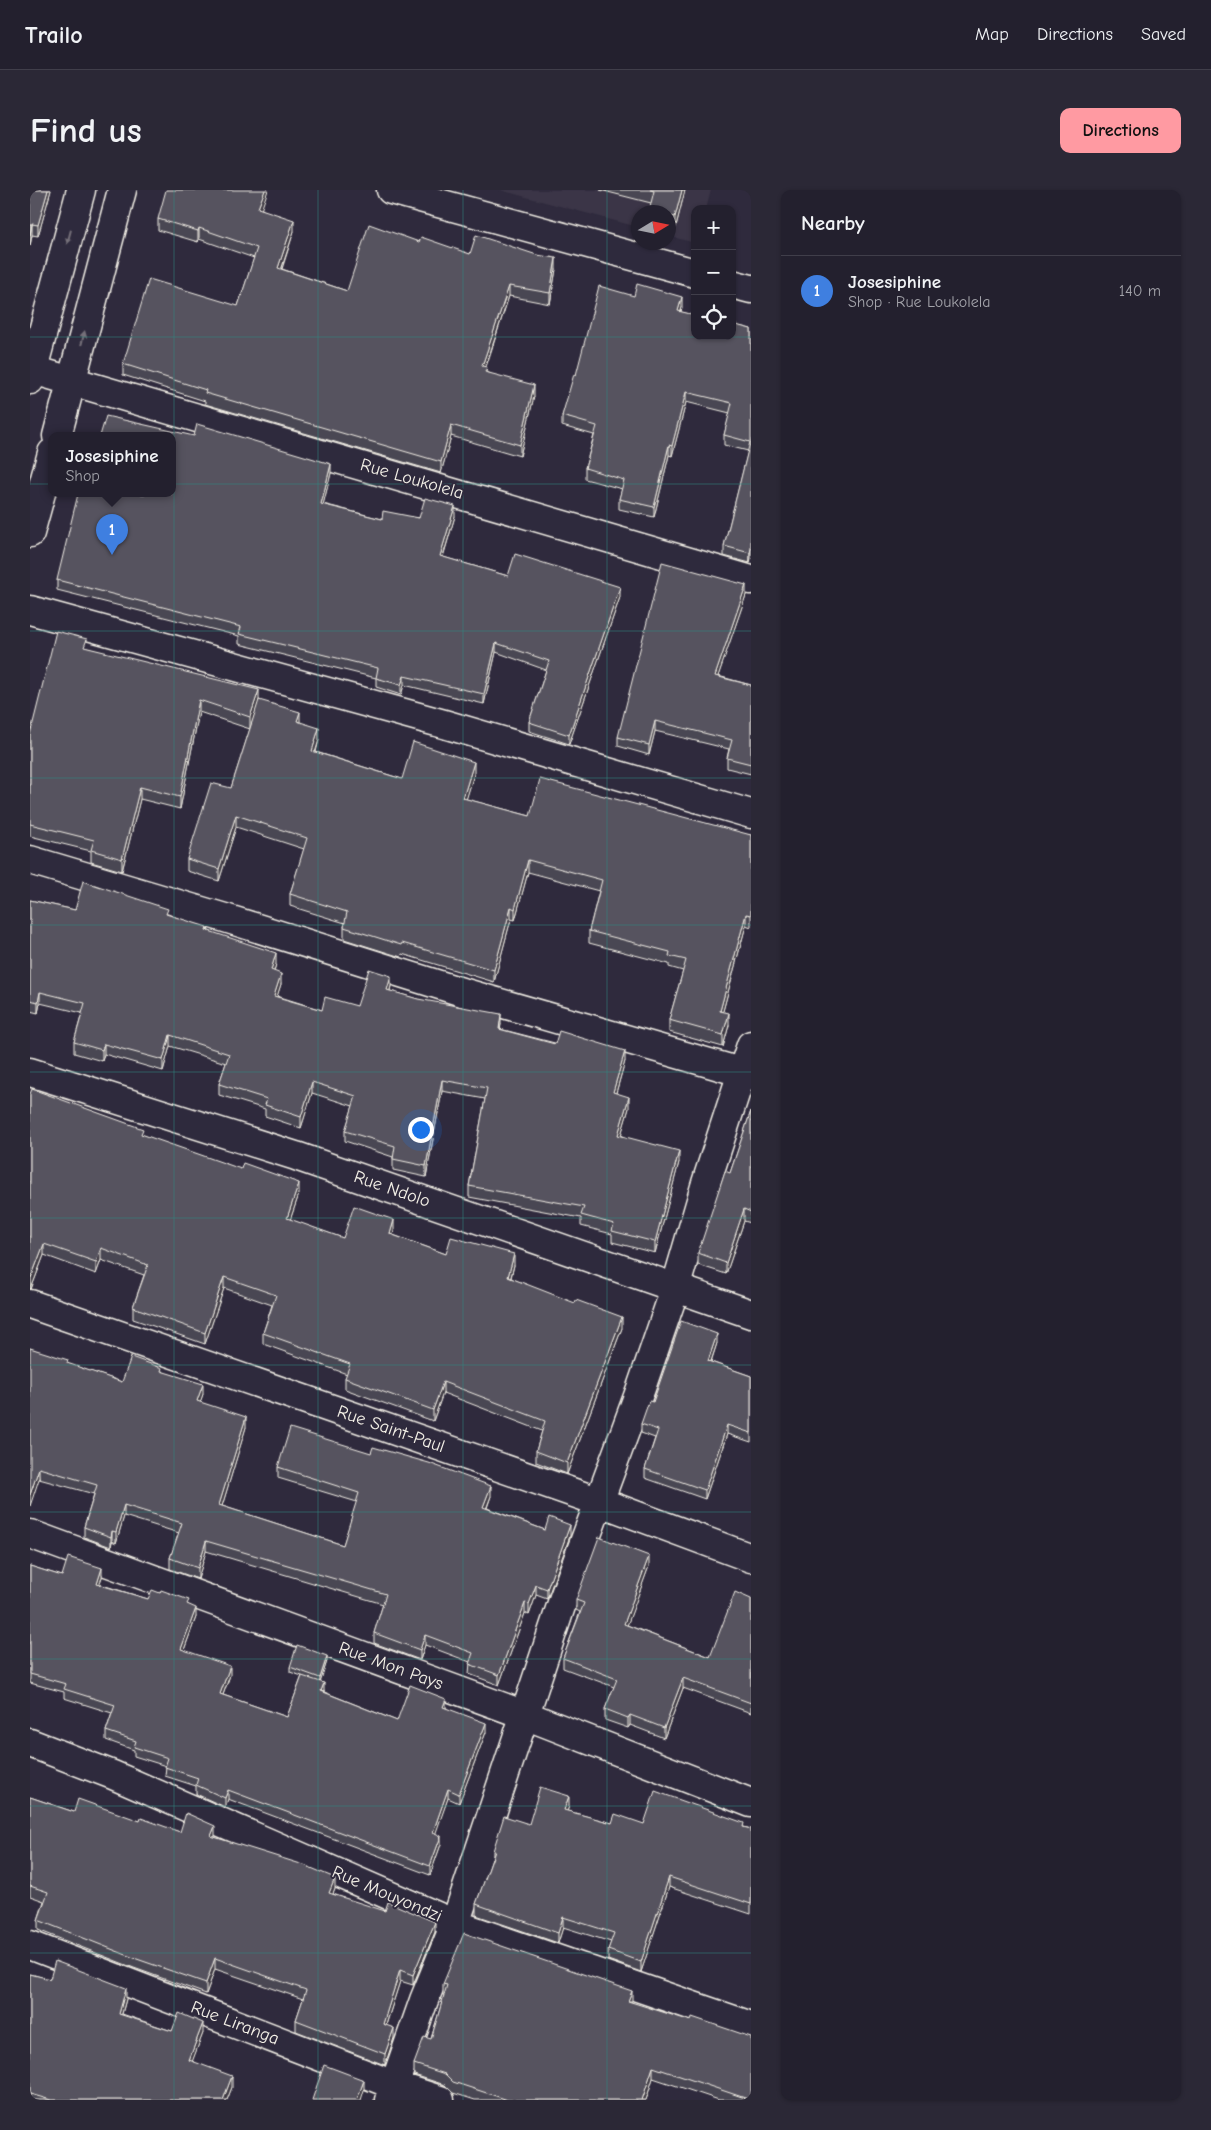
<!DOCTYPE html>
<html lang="en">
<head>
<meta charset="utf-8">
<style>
  :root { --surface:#23202e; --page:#2b2836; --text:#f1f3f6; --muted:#a3a3aa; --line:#403e4a; --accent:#ff9aa2 }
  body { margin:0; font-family:"Comic Neue",sans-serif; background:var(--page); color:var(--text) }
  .controls { position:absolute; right:15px; top:15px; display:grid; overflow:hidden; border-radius:10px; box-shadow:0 1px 4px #0004 }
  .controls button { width:45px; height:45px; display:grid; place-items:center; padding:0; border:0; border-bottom:1px solid var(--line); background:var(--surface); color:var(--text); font:25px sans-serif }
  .compass { position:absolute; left:601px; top:15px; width:45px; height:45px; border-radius:50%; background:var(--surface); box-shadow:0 1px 4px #0004; rotate:80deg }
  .you { position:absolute; left:390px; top:939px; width:18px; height:18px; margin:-12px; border:4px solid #fff; border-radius:50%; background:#1a73e8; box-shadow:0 0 0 8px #1a73e833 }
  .badge { display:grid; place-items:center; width:32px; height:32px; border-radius:50%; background:var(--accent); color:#fff; font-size:16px; font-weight:700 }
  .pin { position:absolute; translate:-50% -41px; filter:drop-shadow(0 1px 2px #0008) }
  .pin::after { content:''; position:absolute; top:26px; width:18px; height:15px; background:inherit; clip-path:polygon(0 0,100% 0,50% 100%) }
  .popup { position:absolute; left:18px; top:242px; width:128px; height:65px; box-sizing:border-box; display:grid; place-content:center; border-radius:10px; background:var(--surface); filter:drop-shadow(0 1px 4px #0005); font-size:16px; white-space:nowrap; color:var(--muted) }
  .popup b { font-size:19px; color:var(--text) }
  .popup::after { content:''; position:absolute; left:50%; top:100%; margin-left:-10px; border:10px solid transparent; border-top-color:var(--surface) }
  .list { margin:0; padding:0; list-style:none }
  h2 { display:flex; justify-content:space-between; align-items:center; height:65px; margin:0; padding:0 20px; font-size:21px }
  h2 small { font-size:16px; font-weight:400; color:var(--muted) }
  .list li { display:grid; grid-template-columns:32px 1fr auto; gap:15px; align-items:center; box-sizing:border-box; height:70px; padding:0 20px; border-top:1px solid var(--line) }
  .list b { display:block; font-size:19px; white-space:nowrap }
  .list p { margin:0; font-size:16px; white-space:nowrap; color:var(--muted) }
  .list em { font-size:16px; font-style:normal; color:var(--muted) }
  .icon { flex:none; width:28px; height:28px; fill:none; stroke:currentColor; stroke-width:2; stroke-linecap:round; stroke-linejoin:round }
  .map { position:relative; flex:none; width:721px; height:1910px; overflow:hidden; border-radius:10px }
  header { display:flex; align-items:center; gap:30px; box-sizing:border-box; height:70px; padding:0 25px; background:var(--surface); border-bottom:1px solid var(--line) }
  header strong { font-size:24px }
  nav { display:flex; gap:28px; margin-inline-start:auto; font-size:18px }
  .intro { display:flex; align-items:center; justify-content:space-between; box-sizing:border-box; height:120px; padding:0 30px }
  h1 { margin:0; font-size:35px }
  .button { padding:12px 22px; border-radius:10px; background:var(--accent); color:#111; font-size:18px; font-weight:700 }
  main { display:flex; gap:30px; padding:0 30px }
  aside { flex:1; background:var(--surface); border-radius:10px; box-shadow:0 1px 4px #0004 }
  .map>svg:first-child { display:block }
</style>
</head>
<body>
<header>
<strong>Trailo</strong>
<nav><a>Map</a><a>Directions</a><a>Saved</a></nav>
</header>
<div class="intro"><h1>Find us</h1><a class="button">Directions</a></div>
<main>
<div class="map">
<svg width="721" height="1910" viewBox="0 0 721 1910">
  <rect width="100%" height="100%" fill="#2f2a3d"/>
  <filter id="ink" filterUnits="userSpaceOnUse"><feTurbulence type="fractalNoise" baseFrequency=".02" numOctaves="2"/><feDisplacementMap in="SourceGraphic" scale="10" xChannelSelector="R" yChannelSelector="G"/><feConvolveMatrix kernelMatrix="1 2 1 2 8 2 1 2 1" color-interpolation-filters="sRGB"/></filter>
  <g filter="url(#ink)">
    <path fill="#3b3647" d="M470 0H681L676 19H665V53L639 46 638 22H608V37Z"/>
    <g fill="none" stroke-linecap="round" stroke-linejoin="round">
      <g stroke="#f4f1e8" stroke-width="31">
        <path id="street" d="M361 0 665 83
          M702 94 721 99
          M0 179 721 390
          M0 420 414 534 721 624
          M0 670 195 728 432 802 721 885
          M0 1114 570 1312 721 1368
          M0 1344 495 1525 721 1613
          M0 1553 83 1585 425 1734 721 1836
          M0 1755 364 1895 410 1910
          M359 1910 394 1810 425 1734 534 1407 611 1198 645 1099 676 993 721 855"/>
      </g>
      <g stroke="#f4f1e8" stroke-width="31">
        <path id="primary" d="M0 190 51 0
          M27 246 92 0
          M0 343 22 263
          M0 882 266 966 721 1124"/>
      </g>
      <use href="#street" stroke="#2f2a3d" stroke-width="28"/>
      <use href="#primary" stroke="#2f2a3d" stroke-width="28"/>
    </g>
    <path fill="#4a4752" stroke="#f4f1e8" d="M0 0H21L8 46 2 45 0 56Z
      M570 0H655L645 40 638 39V22H619L621 13Z
      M232 19 264 41 252 79 317 101 389 52 440 64 526 79 520 114 479 106 456 177 457 182 504 206 490 266 421 246 411 283 175 214V211L93 185V174L208 116 224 68 169 49 168 52 128 40V29Z
      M604 106 652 117 651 122 721 139 720 373 694 366V356L718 261 694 255V245L700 223 656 212 642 266 639 265 624 327 589 319V309L592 299 555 289V278L564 245 532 236V226L546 185Z
      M301 283 293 314 352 329 425 326 413 367 478 386 590 407 539 554 499 541V532L516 480 466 462 454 514 374 495 371 505 346 497V488L209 454V446L27 400V390Z
      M716 405 688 486 721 495V584L697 578V568L699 559 625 541 619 565 588 556V547Z
      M57 458 229 510 270 532 289 550 286 562 372 589 444 584 436 609 500 626 721 645V737L716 735 693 821 699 835 693 857 639 842V830L653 781 639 777V774L559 753V741L569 701 498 682 485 730 481 729 464 792 372 764 371 767 314 749V737L315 733 260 716V704L274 659 206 637 189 691 157 681V669L201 598 220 539 169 522 150 619 110 609 92 681 61 672V661L0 646V545Z
      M0 710 45 720 138 724 177 740 246 774 244 781 251 794 247 806 292 820 327 816 361 796 360 801 471 834 470 839 595 871 586 903 599 918 591 945 649 972 625 1063 582 1052V1044L551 1036V1028L439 1007V996L455 909 412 901 396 987 363 980V967L315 951V941L323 916 282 903 271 938 235 926V919L189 905V894L196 873 140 856 133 881 74 864 72 871 44 863V852L52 823 10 813 8 823 0 821Z
      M0 904 113 945 269 1004 260 1030 313 1048 364 1041 363 1045 416 1064 484 1075 481 1088 592 1138 537 1284 506 1272V1261L512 1241 413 1203 403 1231 315 1199V1188L317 1184 233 1154V1143L242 1115 194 1098 175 1154 103 1129V1117L114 1085 71 1070 66 1084 14 1065 1 1099 0 1098Z
      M721 921V1033L714 1031 696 1084 668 1075V1063L700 983Z
      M687 1153 681 1172 721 1186V1252L697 1244 675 1309 615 1288V1279L625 1248 611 1243V1234L623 1212Z
      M0 1158 38 1174 92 1192 132 1181 173 1204 170 1212 216 1237 192 1316 313 1355 327 1312 248 1288V1277L461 1306 457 1318 515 1340 540 1346 517 1409 506 1405 499 1425 495 1423 469 1495 439 1484 440 1472 395 1455 390 1470 344 1453V1443L353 1414 176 1361 168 1389 140 1379V1368L149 1343 94 1326 86 1353 82 1351 81 1357 54 1347V1337L64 1304 9 1289Z
      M0 1376 32 1386 72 1387 69 1394 118 1409 159 1415 166 1427 154 1460 200 1485 193 1505 257 1527 272 1486 260 1482V1477L297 1471 290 1492 294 1502 367 1531 416 1517V1518L456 1542 429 1613 418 1608 405 1643 411 1654 400 1685 198 1609 195 1617 166 1604V1596L135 1586 136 1576 104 1566V1560L76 1550V1541L82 1523 34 1508V1502L0 1493Z
      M619 1376 597 1435 680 1467 721 1409V1523L653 1498 634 1548 600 1535 598 1538 575 1530V1519L584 1497 533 1478V1468L550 1422 546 1420V1410Z
      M0 1607 44 1622 110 1631 150 1642 184 1647 305 1699 303 1704 405 1742 383 1795 370 1791 356 1835 364 1848 355 1875 266 1841V1830L273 1809 185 1779 176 1804 104 1778 8 1740V1730L14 1711 0 1706Z
      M539 1616 537 1621 582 1633 714 1637 721 1639V1724L639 1697 611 1782 578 1770V1760L581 1752 533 1737 528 1753 446 1725V1714L463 1668V1661L499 1634Z
      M0 1784 96 1809 92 1824 142 1841 173 1843 162 1871 202 1897 197 1910H0Z
      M413 1794 602 1812 721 1910H689L623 1888 616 1910H445L423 1903 415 1895 384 1885V1874L401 1849 414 1805H413Z"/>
    <path fill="#3c3942" stroke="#f4f1e8" d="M18 0H21L8 46V35Z
      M235 0H238L228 29V18Z
      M652 0H655L645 40V27Z
      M264 30V41L248 89V78Z
      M2 34V45L0 56V45Z
      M169 38V49L168 52V41Z
      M526 68V79L520 114V103Z
      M479 96V106L452 187V176Z
      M652 107V117L648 131V121Z
      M504 195V206L490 266V255Z
      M656 202V212L642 266V256Z
      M421 235V246L411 283V272Z
      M639 255V265L624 327V317Z
      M301 274V283L291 323V314Z
      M425 316V326L410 376V366Z
      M721 358V368L720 373V363Z
      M716 395V405L685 495V486Z
      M590 397V407L539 554V545Z
      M466 453V462L454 514V504Z
      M374 486V495L371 505V495Z
      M229 500V512L220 539V527Z
      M169 510V522L150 619V607Z
      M270 522V534L267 531Z
      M625 531V541L619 565V555Z
      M289 538V550L282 572V561Z
      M444 572V584L433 620V608Z
      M110 597V609L92 681V669Z
      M206 625V637L189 691V679Z
      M498 670V682L485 730V719Z
      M481 717V729L464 792V780Z
      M716 724V735L690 832V821Z
      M246 763V774L241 791V780Z
      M251 784V794L244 816V806Z
      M361 786V796L357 811V800Z
      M10 802V813L8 823V812Z
      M699 823V835L693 857V845Z
      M471 824V834L469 849V839Z
      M140 845V856L133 881V870Z
      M74 854V864L72 871V860Z
      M595 861V871L583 913V902Z
      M412 890V901L396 987V976Z
      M282 892V903L271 938V927Z
      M599 907V918L588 955V945Z
      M649 961V972L625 1063V1052Z
      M269 993V1004L257 1039V1028Z
      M714 1019V1031L696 1084V1073Z
      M364 1030V1041L360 1055V1044Z
      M14 1054V1065L1 1099V1088Z
      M71 1058V1070L66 1084V1072Z
      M484 1064V1075L478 1098V1087Z
      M194 1087V1098L175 1154V1143Z
      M592 1127V1138L537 1284V1273Z
      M687 1144V1153L678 1180V1171Z
      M413 1192V1203L403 1231V1220Z
      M173 1194V1204L167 1222V1211Z
      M216 1227V1237L189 1326V1315Z
      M697 1235V1244L675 1309V1300Z
      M9 1278V1289L0 1316V1305Z
      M461 1296V1306L453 1327V1317Z
      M94 1315V1326L86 1353V1342Z
      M540 1335V1346L517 1409V1399Z
      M82 1341V1351L81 1357V1347Z
      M176 1351V1361L168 1389V1378Z
      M619 1366V1376L594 1444V1434Z
      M72 1378V1387L67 1402V1394Z
      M506 1395V1405L499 1425V1414Z
      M495 1413V1423L469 1495V1485Z
      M166 1418V1427L151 1468V1459Z
      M395 1445V1455L390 1470V1460Z
      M297 1466V1471L290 1493V1488Z
      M200 1476V1485L190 1513V1504Z
      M653 1488V1498L634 1548V1538Z
      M294 1493V1502L291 1501Z
      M416 1509V1517L413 1526V1517Z
      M600 1525V1535L598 1538V1528Z
      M456 1533V1542L429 1613V1604Z
      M418 1599V1608L403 1651V1642Z
      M198 1600V1609L195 1617V1608Z
      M539 1606V1616L534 1630V1620Z
      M185 1636V1646L181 1656V1646Z
      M411 1646V1654L400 1685V1676Z
      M639 1687V1697L611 1782V1772Z
      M305 1688V1699L299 1714V1703Z
      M533 1727V1737L528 1753V1743Z
      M405 1732V1742L383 1795V1785Z
      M185 1768V1779L176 1804V1793Z
      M370 1780V1791L353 1844V1834Z
      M96 1798V1809L89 1834V1824Z
      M602 1801V1811H598Z
      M173 1833V1843L159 1880V1870Z
      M364 1838V1848L355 1875V1864Z
      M623 1877V1888L616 1910H612Z
      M202 1886V1897L197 1910H193Z
      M334 1890V1900L331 1910H327Z"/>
    <path fill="#56525f" stroke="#f4f1e8" d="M0 0H18L8 35 2 34 0 45Z
      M136 0H235L228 18 264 30 248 78 317 101 339 34 389 52 391 47 440 64 446 45 507 65 526 68 520 103 479 96 452 176 457 177 455 182 504 195 490 255 421 235 411 272 175 203 176 200 93 174 119 89 208 116 227 58 169 38 168 41 128 29Z
      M620 0H652L645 27 638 26V22H626L619 21 624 1Z
      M607 94 652 107 648 121 665 125V146H702V134L721 139V358L720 363 694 356 720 252 694 245 702 213 656 202 642 256 639 255 624 317 589 309 594 290 555 278 567 236 532 226 544 184 546 185 569 96 604 106Z
      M76 226 164 246 167 234 301 274 291 314 352 329 353 321 389 328 395 308 425 316 410 366 478 386 485 364 590 397 539 545 499 532 519 471 466 453 454 504 374 486 371 495 346 488 348 478 209 444 211 437 27 390 48 304H142V246H70Z
      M632 372 716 395 685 486 721 495V574L697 568 702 550 625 531 619 555 588 547Z
      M26 441 57 449 54 457 229 500 220 527 169 510 150 607 110 597 92 669 61 660 64 650 0 634V545Z
      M229 510 270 522 267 531 289 538 282 561 372 589 383 552 444 572 433 608 500 626 510 589 721 645V725L716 724 690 821 699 823 693 845 639 830 656 770 639 766 640 762 559 741 572 690 498 670 485 719 481 717 464 780 372 753 371 755 314 737 317 722 260 704 277 648 206 625 189 679 157 669 181 593 201 598Z
      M53 691 138 719 136 724 177 737 176 740 246 763 241 780 251 784 244 806 292 820 295 807 327 816 339 779 361 786 357 800 388 809 471 824 469 839 525 854 529 841 595 861 583 902 599 907 588 945 649 961 625 1052 582 1041 584 1034 551 1025 554 1017 439 996 457 898 412 890 396 976 363 969 365 956 315 941 326 906 282 892 271 927 235 915 237 909 189 894 199 864 140 845 133 870 74 854 72 860 44 852 55 813 10 802 8 812 0 810V710L45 720Z
      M2 899 113 939 111 944 211 979 213 973 269 993 257 1028 313 1048 324 1016 364 1030 360 1044 416 1064 421 1047 484 1064 478 1087 545 1113 546 1110 592 1127 537 1273 506 1261 515 1231 413 1192 403 1220 315 1188 320 1174 233 1143 246 1105 194 1087 175 1143 103 1117 118 1075 71 1058 66 1072 14 1054 1 1088 0 1087V904Z
      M721 921V1022L714 1019 696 1073 668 1063 695 981 700 983Z
      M651 1131 687 1144 678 1171 721 1186V1243L697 1235 675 1300 615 1279 628 1240 611 1234 619 1211 623 1212Z
      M0 1158 38 1170 37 1173 92 1192 101 1167 132 1178 131 1181 173 1194 167 1211 216 1227 189 1315 313 1355 329 1303 248 1277 260 1238 341 1263 343 1257 399 1273 461 1296 453 1317 515 1340 519 1327 540 1335 517 1399 506 1395 499 1414 495 1413 469 1485 439 1474 443 1463 395 1445 390 1460 344 1443 356 1404 176 1351 168 1378 140 1368 152 1333 94 1315 86 1342 82 1341 81 1347 54 1337 67 1295 9 1278 0 1305Z
      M569 1347 619 1366 594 1434 680 1467 705 1402 721 1409V1513L653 1488 634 1538 600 1525 598 1528 575 1519 587 1489 533 1468 554 1413 546 1410Z
      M38 1367 72 1378 67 1394 118 1409 122 1400 130 1403 131 1400 159 1410 157 1414 166 1418 151 1459 200 1476 190 1504 257 1527 272 1486 294 1493 291 1501 367 1531 380 1495 416 1509 413 1517 456 1533 429 1604 418 1599 403 1642 411 1646 400 1676 198 1600 195 1608 166 1595 168 1588 135 1577 138 1568 104 1557 106 1551 76 1541 85 1515 34 1499 36 1494 0 1484V1376L32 1386Z
      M267 1455 297 1466 290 1488 260 1477Z
      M510 1597 539 1606 534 1620 582 1633 585 1624 614 1634 625 1601 714 1633 713 1637 721 1639V1714L639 1687 611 1772 578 1760 584 1743 533 1727 528 1743 446 1714 465 1661H463L474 1626 499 1634Z
      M0 1607 44 1622 48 1609 110 1631 111 1628 150 1642 156 1623 185 1636 181 1646 274 1675 305 1688 299 1703 355 1721 358 1712 405 1732 383 1785 370 1780 353 1834 364 1838 355 1864 266 1830 276 1800 185 1768 176 1793 104 1768 8 1730 18 1702 0 1696Z
      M434 1743 602 1801 598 1811 661 1831 662 1827 721 1847V1910L623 1877 612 1910H478L423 1892 415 1884 384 1874 394 1847 401 1849 417 1795 413 1794Z
      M25 1771 96 1798 89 1824 142 1841 149 1823 173 1833 159 1870 202 1886 193 1910H21L0 1904V1784L20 1789Z
      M294 1875 334 1890 327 1910H282Z"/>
    <defs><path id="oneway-solid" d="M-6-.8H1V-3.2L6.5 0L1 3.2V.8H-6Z" transform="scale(1.25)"/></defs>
    <g fill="#747079">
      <use href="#oneway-solid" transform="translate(39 47) rotate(105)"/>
      <use href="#oneway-solid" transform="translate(53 148) rotate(-76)"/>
    </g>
  </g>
  <path fill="none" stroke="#318880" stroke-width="1" stroke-opacity="0.55" d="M144 0V1910M288 0V1910M433 0V1910M577 0V1910M0 147H721M0 294H721M0 441H721M0 588H721M0 735H721M0 882H721M0 1028H721M0 1175H721M0 1322H721M0 1469H721M0 1616H721M0 1763H721"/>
  <g text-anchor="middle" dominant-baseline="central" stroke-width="4" stroke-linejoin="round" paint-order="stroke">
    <g font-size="18" fill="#f4f1e8" stroke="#2f2a3d">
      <text transform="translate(382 289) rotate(16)">Rue Loukolela</text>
      <text transform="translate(362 999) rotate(19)">Rue Ndolo</text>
      <text transform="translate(361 1239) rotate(19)">Rue Saint-Paul</text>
      <text transform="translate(361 1476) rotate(20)">Rue Mon Pays</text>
      <text transform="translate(357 1704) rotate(23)">Rue Mouyondzi</text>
      <text transform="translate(205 1833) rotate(21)">Rue Liranga</text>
    </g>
  </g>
</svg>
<div class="controls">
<button>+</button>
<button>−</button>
<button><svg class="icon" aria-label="locate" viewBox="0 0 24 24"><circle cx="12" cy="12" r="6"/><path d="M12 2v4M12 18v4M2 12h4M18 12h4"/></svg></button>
</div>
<svg class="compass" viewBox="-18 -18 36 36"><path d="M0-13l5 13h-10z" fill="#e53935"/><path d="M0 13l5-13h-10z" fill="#a3a3aa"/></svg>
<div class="you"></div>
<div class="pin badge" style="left:82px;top:365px;background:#3f7fe0">1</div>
<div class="popup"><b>Josesiphine</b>Shop</div>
</div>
<aside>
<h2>Nearby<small></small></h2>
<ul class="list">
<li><span class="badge" style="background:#3f7fe0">1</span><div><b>Josesiphine</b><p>Shop · Rue Loukolela</p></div><em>140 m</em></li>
</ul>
</aside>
</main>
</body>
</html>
